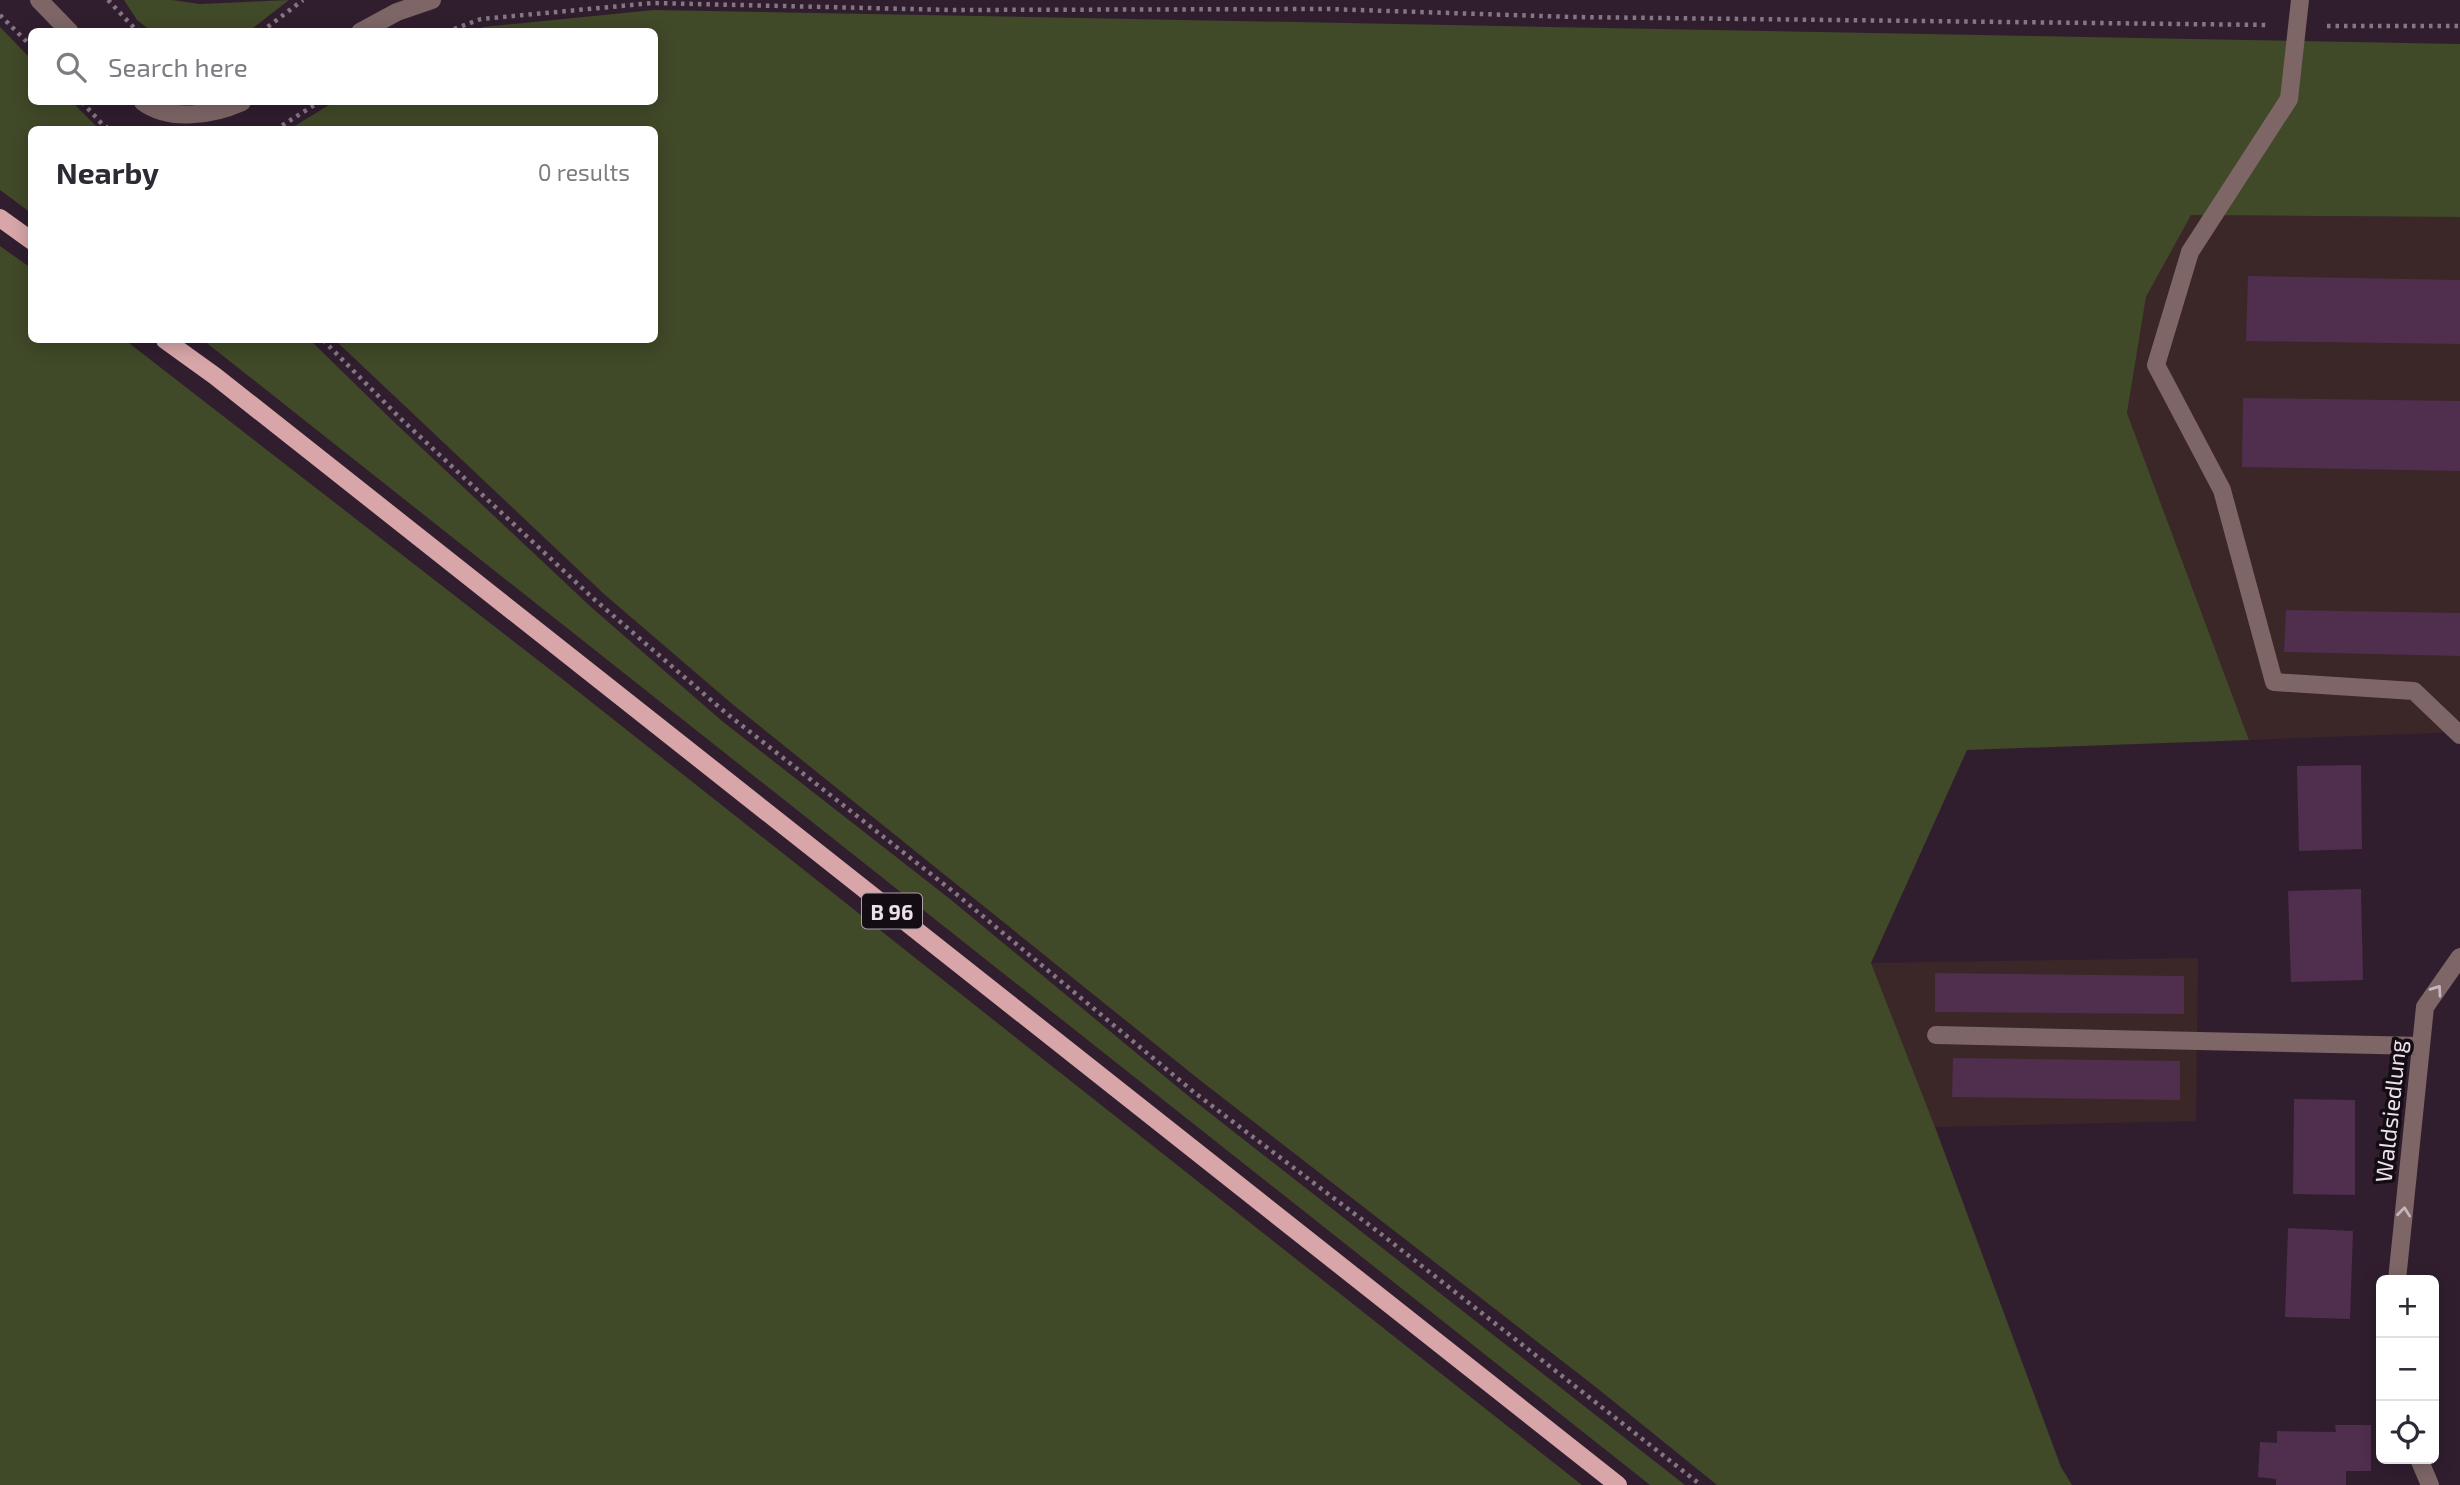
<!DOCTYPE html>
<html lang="en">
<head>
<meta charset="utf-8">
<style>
  :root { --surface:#fff; --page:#f2f2f3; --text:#2b2b33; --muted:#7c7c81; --line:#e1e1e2 }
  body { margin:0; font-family:"Exo 2",sans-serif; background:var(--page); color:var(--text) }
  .controls { position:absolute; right:21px; bottom:21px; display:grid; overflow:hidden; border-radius:10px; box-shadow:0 4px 18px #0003 }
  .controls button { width:63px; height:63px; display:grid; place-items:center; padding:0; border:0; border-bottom:2px solid var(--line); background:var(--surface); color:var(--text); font:35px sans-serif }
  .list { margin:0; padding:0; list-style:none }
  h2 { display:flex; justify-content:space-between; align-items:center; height:91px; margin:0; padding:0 28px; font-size:30px }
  h2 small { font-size:23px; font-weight:400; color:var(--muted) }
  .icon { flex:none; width:38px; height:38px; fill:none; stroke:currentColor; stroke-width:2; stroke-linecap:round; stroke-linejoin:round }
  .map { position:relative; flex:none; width:2460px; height:1485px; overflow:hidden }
  .search { position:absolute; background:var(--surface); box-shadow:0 4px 18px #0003; left:28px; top:28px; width:630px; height:77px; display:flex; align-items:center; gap:18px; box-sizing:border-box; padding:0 24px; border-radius:10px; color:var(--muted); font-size:26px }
  .panel { position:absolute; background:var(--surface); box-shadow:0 4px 18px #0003; left:28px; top:126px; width:630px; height:217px; border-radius:10px }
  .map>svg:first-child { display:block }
</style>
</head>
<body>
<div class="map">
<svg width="2460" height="1485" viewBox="0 0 2460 1485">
  <rect width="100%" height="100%" fill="#301e2f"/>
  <path fill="#3b2727" d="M2190 215 2460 217V732L2249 740 2127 413 2146 297Z
    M2198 958 2196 1121 1935 1127 1870 963Z"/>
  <path fill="#404928" d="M124 0H172L200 4 289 0 248 32 151 31 137 20Z
    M654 10 2460 44V217L2191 215 2146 297 2127 413 2249 740 1967 750 1871 963 1935 1127 2061 1467 2072 1485H1717L1597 1388 1201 1081 731 703 604 594 335 340H654V130H288L334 102H654V32L471 31 483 27Z
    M0 27 31 59 32 102H72L99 129 32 130 31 213 0 190Z
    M0 246 31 268 32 340H125L561 678 1582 1485H0Z
    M203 340H310L394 422 591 607 722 721 950 899 1192 1099 1685 1485H1650Z"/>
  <path fill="#502e4e" d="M2248 276 2460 280V344L2246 341Z
    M2243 398 2460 401V471L2242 467Z
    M2286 610 2460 613V656L2284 652Z
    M2361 765 2362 849 2299 851 2297 766Z
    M2361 889 2363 980 2291 982 2288 891Z
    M1935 973 2184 976V1014L1935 1012Z
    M1953 1058 2180 1061V1100L1952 1097Z
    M2294 1099 2355 1100V1195L2293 1194Z
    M2288 1228 2353 1231 2350 1319 2285 1317Z
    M2335 1425H2371V1471H2346V1485H2276V1479L2258 1477 2260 1442 2277 1443V1431L2336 1432Z"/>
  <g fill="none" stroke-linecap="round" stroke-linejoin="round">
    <path stroke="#857684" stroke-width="4.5" stroke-dasharray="3.5 5" stroke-linecap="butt" d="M108 0 138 32
      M0 15 32 47
      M2327 26H2460
      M261 32 303 0
      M446 32 481 19 653 3 953 10 1328 9 1572 17 2269 25
      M82 102 103 125 111 130
      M275 130 319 102
      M323 340 400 418 595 600 726 713 955 893 1195 1093 1381 1234 1701 1485"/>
    <path stroke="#7e6667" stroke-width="18" d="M39 0 70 32
      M2300 0 2289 99 2190 252 2156 365 2222 490 2274 682 2414 691 2460 735
      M360 32 397 12 432 0
      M143 102C170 122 213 115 242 102
      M1936 1035 2421 1046
      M2397 1280 2425 1007 2460 957
      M2419 1459 2430 1485"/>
    <path stroke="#d8a6a8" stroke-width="18" d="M0 218 32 241
      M165 340 215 376 1618 1485"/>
  </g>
  <defs><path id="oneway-chevron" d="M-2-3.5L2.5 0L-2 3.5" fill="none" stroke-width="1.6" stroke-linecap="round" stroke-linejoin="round" transform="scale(1.75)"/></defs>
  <g stroke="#c6b5bd">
    <use href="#oneway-chevron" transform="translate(2437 990) rotate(-55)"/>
    <use href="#oneway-chevron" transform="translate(2404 1212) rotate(-84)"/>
  </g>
  <g text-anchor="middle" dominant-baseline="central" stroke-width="7" stroke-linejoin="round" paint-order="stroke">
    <rect fill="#130c13" stroke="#aba0aa" stroke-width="2" x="862" y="893.5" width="60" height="35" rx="5"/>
    <g font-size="21" font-weight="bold" fill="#ece0eb">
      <text x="892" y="911">B 96</text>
    </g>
    <g font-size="23" fill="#ece0eb" stroke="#130c13">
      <text transform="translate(2390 1111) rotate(-84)">Waldsiedlung</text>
    </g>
  </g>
</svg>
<div class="controls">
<button>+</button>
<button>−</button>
<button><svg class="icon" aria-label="locate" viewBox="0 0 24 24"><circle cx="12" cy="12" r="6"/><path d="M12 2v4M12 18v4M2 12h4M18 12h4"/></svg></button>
</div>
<div class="search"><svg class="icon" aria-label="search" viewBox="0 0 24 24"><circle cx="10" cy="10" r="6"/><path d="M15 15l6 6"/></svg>Search here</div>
<section class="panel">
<h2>Nearby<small>0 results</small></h2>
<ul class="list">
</ul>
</section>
</div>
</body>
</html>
